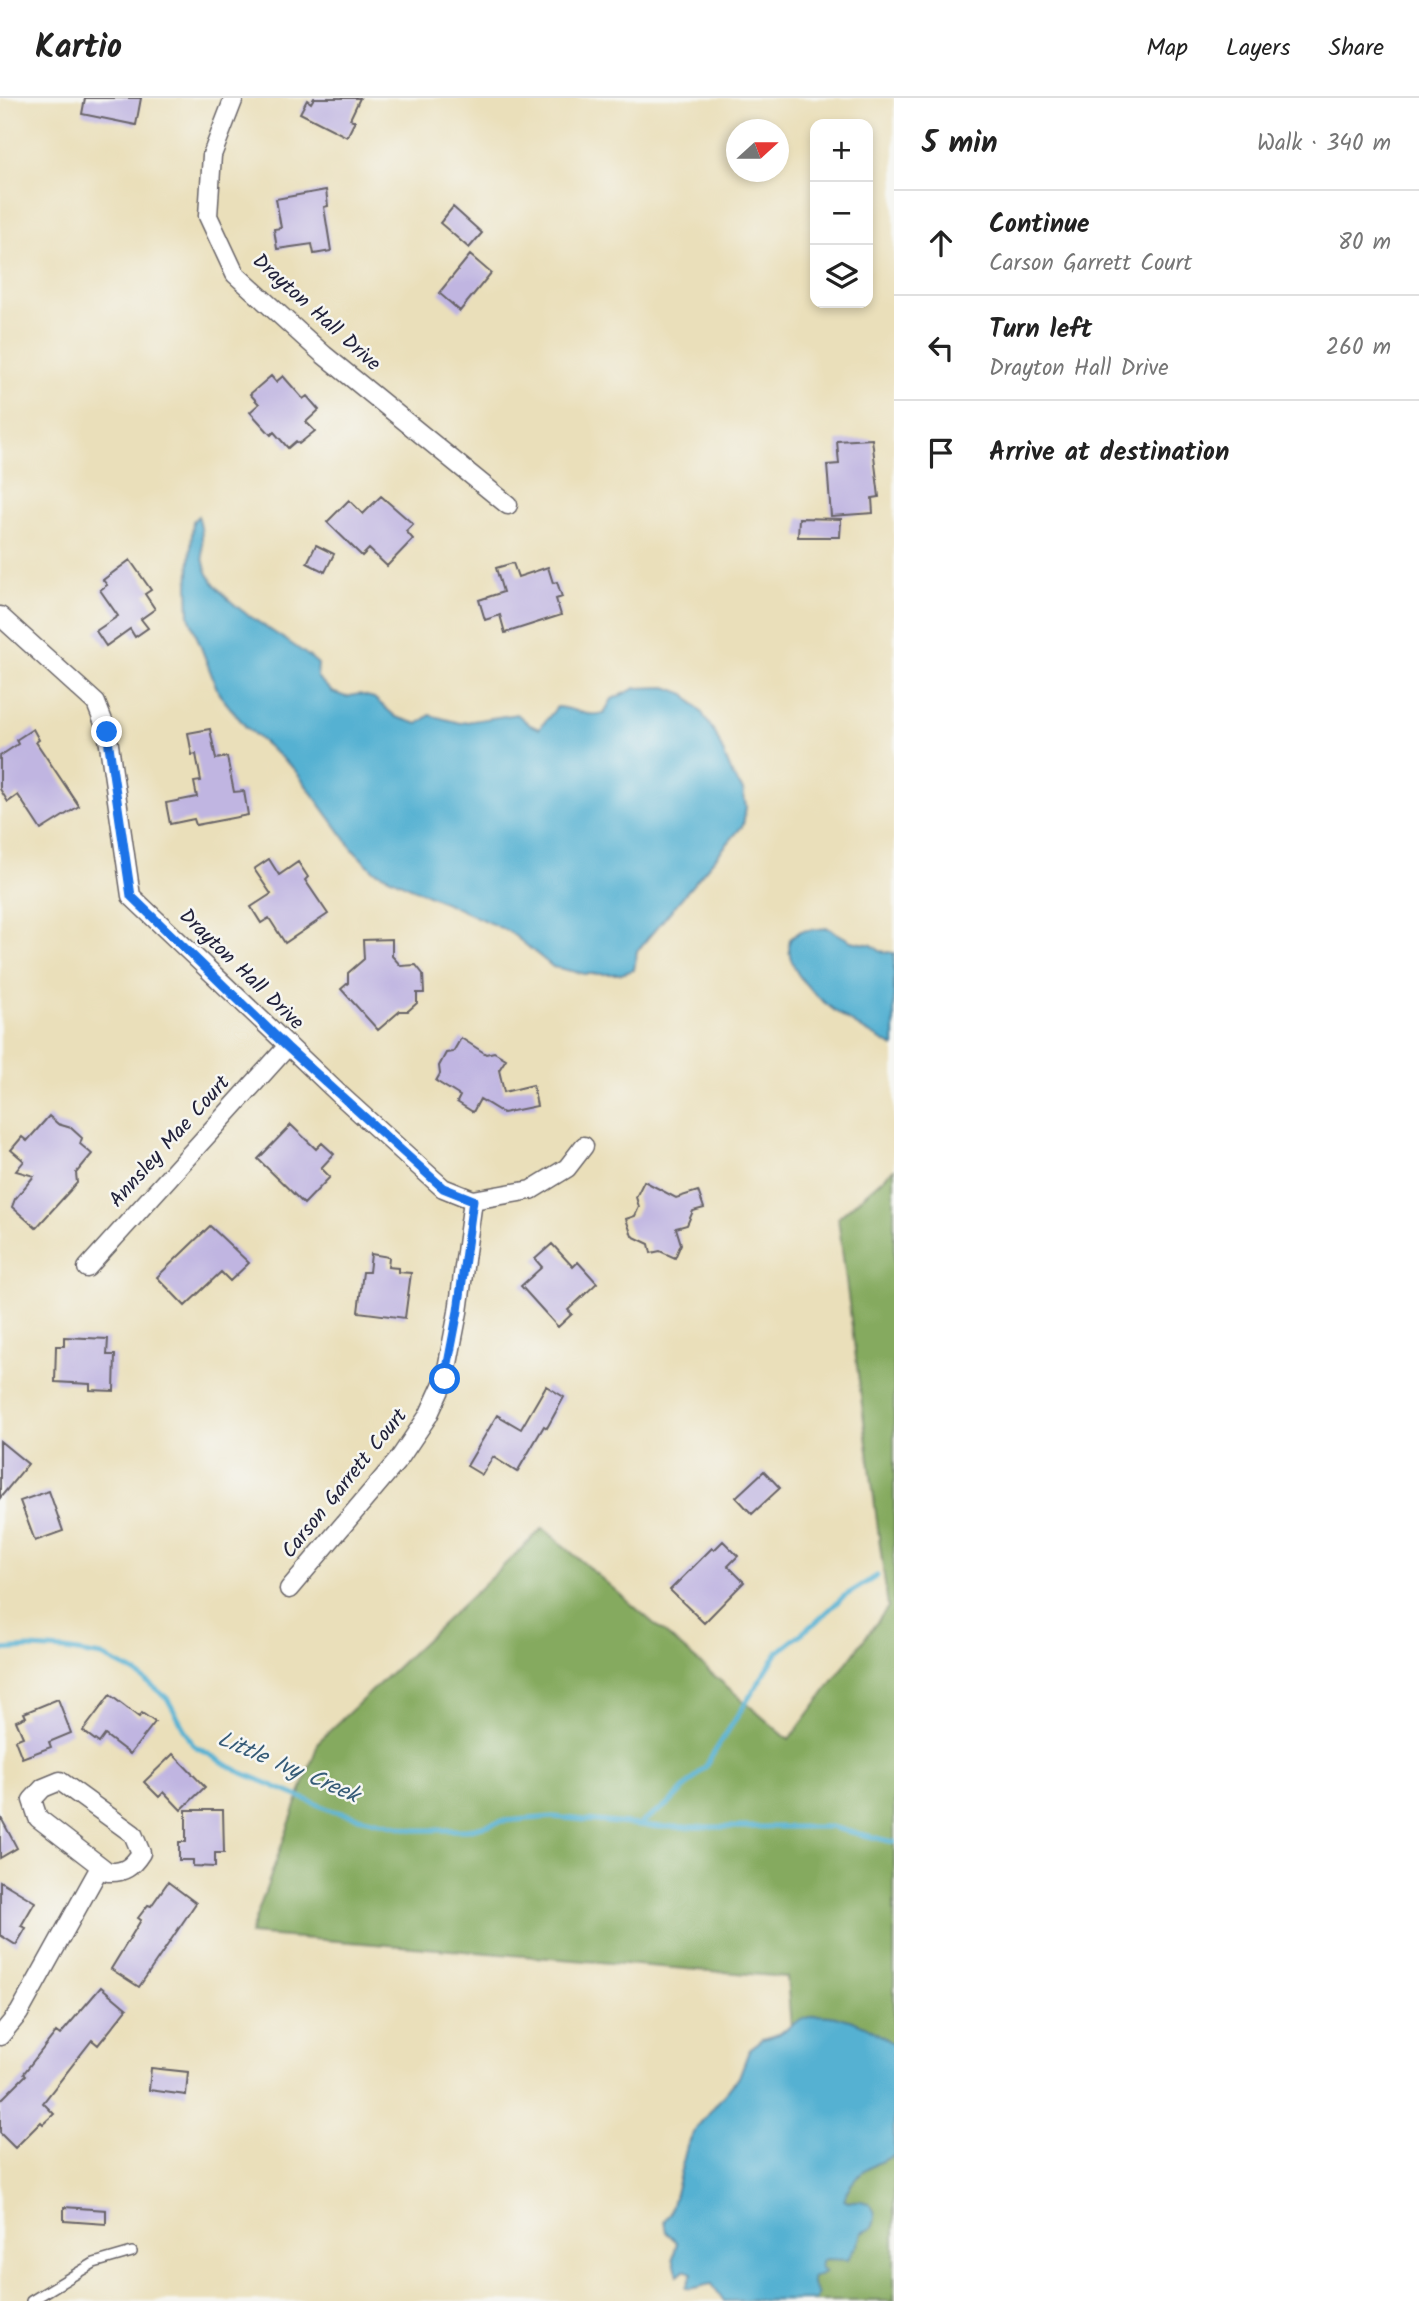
<!DOCTYPE html>
<html lang="en">
<head>
<meta charset="utf-8">
<style>
  :root { --surface:#fff; --page:#f6f6f6; --text:#222; --muted:#767676; --line:#e0e0e0 }
  body { margin:0; font-family:Kalam,sans-serif; background:var(--page); color:var(--text) }
  .controls { position:absolute; right:21px; top:21px; display:grid; overflow:hidden; border-radius:14px; box-shadow:0 4px 10px #0003 }
  .controls button { width:63px; height:63px; display:grid; place-items:center; padding:0; border:0; border-bottom:2px solid var(--line); background:var(--surface); color:var(--text); font:35px sans-serif }
  .compass { position:absolute; left:726px; top:21px; width:63px; height:63px; border-radius:50%; background:var(--surface); box-shadow:0 4px 10px #0003; rotate:69deg }
  .stop { position:absolute; width:21px; height:21px; margin:-16px; border:5px solid #1a73e8; border-radius:50%; background:#fff }
  .stop.end { background:#1a73e8; border-color:#fff; box-shadow:0 2px 7px #0008 }
  .list { margin:0; padding:0; list-style:none }
  h2 { display:flex; justify-content:space-between; align-items:center; height:91px; margin:0; padding:0 28px; font-size:30px }
  h2 small { font-size:23px; font-weight:400; color:var(--muted) }
  .list li { display:grid; grid-template-columns:46px 1fr auto; gap:21px; align-items:center; box-sizing:border-box; height:105px; padding:0 28px; border-top:2px solid var(--line) }
  .list b { display:block; font-size:26px; white-space:nowrap }
  .list p { margin:0; font-size:23px; white-space:nowrap; color:var(--muted) }
  .list em { font-size:23px; font-style:normal; color:var(--muted) }
  .icon { flex:none; width:38px; height:38px; fill:none; stroke:currentColor; stroke-width:2; stroke-linecap:round; stroke-linejoin:round }
  .map { position:relative; flex:none; width:894px; height:2203px; overflow:hidden }
  header { display:flex; align-items:center; gap:42px; box-sizing:border-box; height:98px; padding:0 35px; background:var(--surface); border-bottom:2px solid var(--line) }
  header strong { font-size:33px }
  nav { display:flex; gap:38px; margin-inline-start:auto; font-size:24px }
  main { display:flex }
  aside { flex:1; background:var(--surface) }
  .map>svg:first-child { display:block }
</style>
</head>
<body>
<header>
<strong>Kartio</strong>
<nav><a>Map</a><a>Layers</a><a>Share</a></nav>
</header>
<main>
<div class="map">
<svg width="894" height="2203" viewBox="0 0 894 2203">
  <rect width="100%" height="100%" fill="#f6f6f2"/>
  <filter id="ink" filterUnits="userSpaceOnUse"><feTurbulence type="fractalNoise" baseFrequency=".0143" numOctaves="2"/><feDisplacementMap in="SourceGraphic" scale="14" xChannelSelector="R" yChannelSelector="G"/><feConvolveMatrix kernelMatrix="1 2 1 2 8 2 1 2 1" color-interpolation-filters="sRGB"/></filter>
  <filter id="wash" filterUnits="userSpaceOnUse"><feTurbulence type="fractalNoise" baseFrequency=".00686" numOctaves="4" result="noise"/><feDisplacementMap in="SourceGraphic" scale="28" xChannelSelector="R" yChannelSelector="G"/><feGaussianBlur stdDeviation="1.57" result="paint"/><feColorMatrix in="noise" values="0 0 0 0 0 0 0 0 0 0 0 0 0 0 0 0 0 1.4 0 .05"/><feComposite in="paint" operator="in"/></filter>
  <g filter="url(#wash)">
    <rect width="100%" height="100%" fill="#eadfba"/>
    <path fill="#85aa5f" stroke="#54664d" stroke-width="2" d="M894 1071V2203H812L787 1879 250 1836 319 1643 543 1430 789 1642 888 1509 838 1120Z"/>
    <path fill="#54b1d2" stroke="#3b6a86" stroke-width="2" d="M198 418C206 437 198 457 208 476 230 516 287 537 318 566L317 579 332 594 346 599 359 596 374 600 396 619 418 626 430 617 460 625 517 616 530 627 539 631 557 609C576 610 585 620 604 615L612 601 636 590 666 589 685 596 702 615 716 637 733 678 743 692 746 709 743 727 637 853 634 872 621 876H585L553 869 510 834 373 772 354 753 294 671 246 629 219 596 189 518 188 487 193 423Z
      M828 830 851 843 872 847 880 853 894 855V949C860 931 780 887 790 841L801 833Z
      M816 1917C849 1918 868 1927 894 1947V2058C872 2066 850 2078 844 2102L848 2104C867 2099 881 2110 872 2130L861 2135C858 2150 853 2149 848 2162L825 2161 821 2164 820 2169 825 2174 812 2180V2187L818 2196 815 2202 724 2203 712 2186C703 2187 694 2192 686 2190L692 2175 684 2172 678 2177 673 2160 677 2144 666 2134 664 2123 670 2115 687 2048 697 2029 739 1979 750 1950 762 1941 779 1936 796 1924Z"/>
    <g fill="none" stroke-linecap="round" stroke-linejoin="round">
      <path stroke="#54b1d2" stroke-width="5" d="M0 1552 30 1550 65 1552 102 1558 136 1575 167 1600 193 1647 238 1673 333 1713 415 1732H467L503 1723 553 1719 661 1729H830L894 1744
        M641 1725 670 1705 705 1669 778 1554 816 1524 843 1499 877 1478"/>
    </g>
    <g id="blocks">
      <path fill="#c0b5e1" d="M85 0H141L136 27 82 16Z
        M314 0H360L350 21 355 23 347 39 300 15 307 2 311 5Z
        M326 92 328 108 324 109 331 153 314 156 312 146 277 151 274 131 281 130 276 101Z
        M453 109 482 135 469 150 440 125Z
        M470 157 491 175 460 213 439 195Z
        M271 278 276 284 283 278 303 301 307 298 319 312 306 324 315 333 299 346 296 343 288 350 274 334 271 337 250 314 259 306 250 296Z
        M872 341 879 399 872 400 873 415 831 418 827 367 839 366 837 343Z
        M381 398 413 426 406 433 413 441 387 468 369 451 362 458 327 424 349 402 363 416Z
        M799 420 841 421 840 439H798Z
        M316 447 334 456 325 474 307 465Z
        M130 462 151 492 145 496 155 511 141 521 148 530 135 539 130 531 106 548 96 533 118 518 100 492 107 487 103 482Z
        M513 465 518 479 548 469 553 485 557 484 562 499 556 501 561 517 505 535 500 517 485 522 479 502 503 494 496 470Z
        M33 631 39 642 36 644 79 708 41 732 18 697 8 704 0 691V658L18 646 16 642Z
        M210 631 216 661 227 659 234 694 244 693 248 717 196 727 194 721 170 726 166 705 197 699 194 684 201 683 196 656 192 657 188 635Z
        M269 761 279 777 298 764 308 779 305 782 328 816 285 845 269 820 261 825 251 809 271 796 254 771Z
        M392 841V858L401 868 416 867 423 876 424 895H417V905L408 913H400L378 932 341 891 348 885V875L364 861 363 842Z
        M461 940 486 956 494 954 506 961 499 972 504 994 533 987 537 1008 503 1015 480 1001 473 1014 457 1004 460 998 436 983 440 976 439 968 446 955 453 954Z
        M49 1018 58 1026 71 1030 82 1040 80 1046 92 1056 76 1075 77 1085 36 1130 12 1109 15 1101 34 1078 16 1073 24 1063 11 1052 22 1039 27 1043Z
        M291 1027 316 1051 322 1045 334 1056 321 1070 330 1079 304 1106 258 1061Z
        M644 1083 676 1100 698 1093 704 1110 693 1113 687 1127 676 1130 681 1146 675 1160 660 1153 651 1155 649 1146 632 1138 626 1121 635 1118 639 1109 636 1099Z
        M210 1128 249 1165 230 1183 221 1174 185 1208 157 1179Z
        M552 1146 573 1169 578 1164 597 1185 568 1212 572 1216 558 1229 521 1188 542 1169 535 1161Z
        M371 1156 389 1159 388 1169 398 1170V1174L411 1175 405 1220 358 1214 363 1174H369Z
        M64 1239 108 1241 107 1257H115L114 1293 90 1292V1286L55 1284 56 1248H64Z
        M546 1288 564 1299 547 1330 544 1328 517 1374 493 1359 482 1377 467 1368 497 1317 521 1331Z
        M0 1343 28 1366 0 1400Z
        M764 1373 780 1390 752 1416 736 1399Z
        M49 1393 63 1433 35 1443 20 1403Z
        M723 1443 738 1458 728 1468 744 1484 704 1525 670 1492 712 1450 714 1452Z
        M110 1597 139 1619 142 1615 155 1624 130 1656 105 1637 99 1645 83 1633Z
        M58 1601 71 1635 49 1644 51 1649 22 1660 15 1642 23 1639 16 1623 26 1619 24 1615Z
        M173 1656 205 1689 181 1712 164 1694 159 1699 144 1684Z
        M186 1712H223L224 1755H215V1769L193 1768V1762H179V1744H186Z
        M0 1718 17 1750 0 1760Z
        M0 1783 35 1804 21 1828 26 1830 16 1847 0 1837Z
        M168 1784 196 1805 139 1889 111 1871 141 1822 138 1820 148 1807 151 1808Z
        M101 1889 127 1911 98 1947 92 1942 43 2005 54 2016 43 2026 41 2024 15 2050 0 2035V2003L26 1977 24 1975 56 1934 60 1937Z
        M151 1970 188 1974 186 1997 149 1992Z
        M64 2109 106 2112V2126L64 2123Z"/>
    </g>
  </g>
  <g filter="url(#ink)">
    <use href="#blocks" fill-opacity="0" stroke="#686467" stroke-width="2"/>
    <g fill="none" stroke-linecap="round" stroke-linejoin="round">
      <g stroke="#686467" stroke-width="12">
        <path id="service" d="M31 2203 94 2165 132 2154"/>
      </g>
      <g stroke="#686467" stroke-width="21">
        <path id="minor" d="M234 0 212 57 208 118 235 176 324 257 508 407
          M0 518 96 605 107 633 131 798 338 995 443 1090 473 1102 531 1092 567 1070 584 1048
          M87 1170 287 949
          M289 1491 399 1361 428 1318 445 1281 458 1214 473 1102
          M60 1683 133 1736 141 1755C132 1769 124 1775 108 1774L38 1720 32 1702 43 1690Z
          M0 1938 19 1915 100 1769"/>
      </g>
      <use href="#service" stroke="#fff" stroke-width="9"/>
      <use href="#minor" stroke="#fff" stroke-width="18"/>
    </g>
  </g>
  <g fill="none" stroke-linecap="round" stroke-linejoin="round" filter="url(#ink)">
    <path stroke="#1a73e8" stroke-width="9" d="M107 634 131 798 287 949 443 1090 473 1102 458 1213 445 1281"/>
  </g>
  <g text-anchor="middle" dominant-baseline="central" stroke-width="5" stroke-linejoin="round" paint-order="stroke">
    <g font-size="21" fill="#22223b" stroke="#f6f6f2">
      <text transform="translate(316 215) rotate(42)">Drayton Hall Drive</text>
      <text transform="translate(241 872) rotate(44)">Drayton Hall Drive</text>
      <text transform="translate(170 1044) rotate(-48)">Annsley Mae Court</text>
      <text transform="translate(345 1386) rotate(-51)">Carson Garrett Court</text>
    </g>
    <g font-size="23" font-style="italic" fill="#365b77" stroke="#f6f6f2">
      <text transform="translate(288 1670) rotate(23)">Little Ivy Creek</text>
    </g>
  </g>
</svg>
<div class="controls">
<button>+</button>
<button>−</button>
<button><svg class="icon" aria-label="layers" viewBox="0 0 24 24"><path d="M12 4l9 5-9 5-9-5zM3 14l9 5 9-5"/></svg></button>
</div>
<svg class="compass" viewBox="-18 -18 36 36"><path d="M0-13l5 13h-10z" fill="#e53935"/><path d="M0 13l5-13h-10z" fill="#767676"/></svg>
<div class="stop" style="left:445px;top:1281px"></div>
<div class="stop end" style="left:107px;top:634px"></div>
</div>
<aside>
<h2>5 min<small>Walk · 340 m</small></h2>
<ul class="list">
<li><svg class="icon" aria-label="ahead" viewBox="0 0 24 24"><path d="M12 20V5M6 11l6-6 6 6"/></svg><div><b>Continue</b><p>Carson Garrett Court</p></div><em>80 m</em></li>
<li><svg class="icon" aria-label="left" viewBox="0 0 24 24"><path d="M17 20v-9H6M10 6l-5 5 5 5"/></svg><div><b>Turn left</b><p>Drayton Hall Drive</p></div><em>260 m</em></li>
<li><svg class="icon" aria-label="arrive" viewBox="0 0 24 24"><path d="M6 21V4h12l-3 4 3 4H6"/></svg><div><b>Arrive at destination</b></div></li>
</ul>
</aside>
</main>
</body>
</html>
